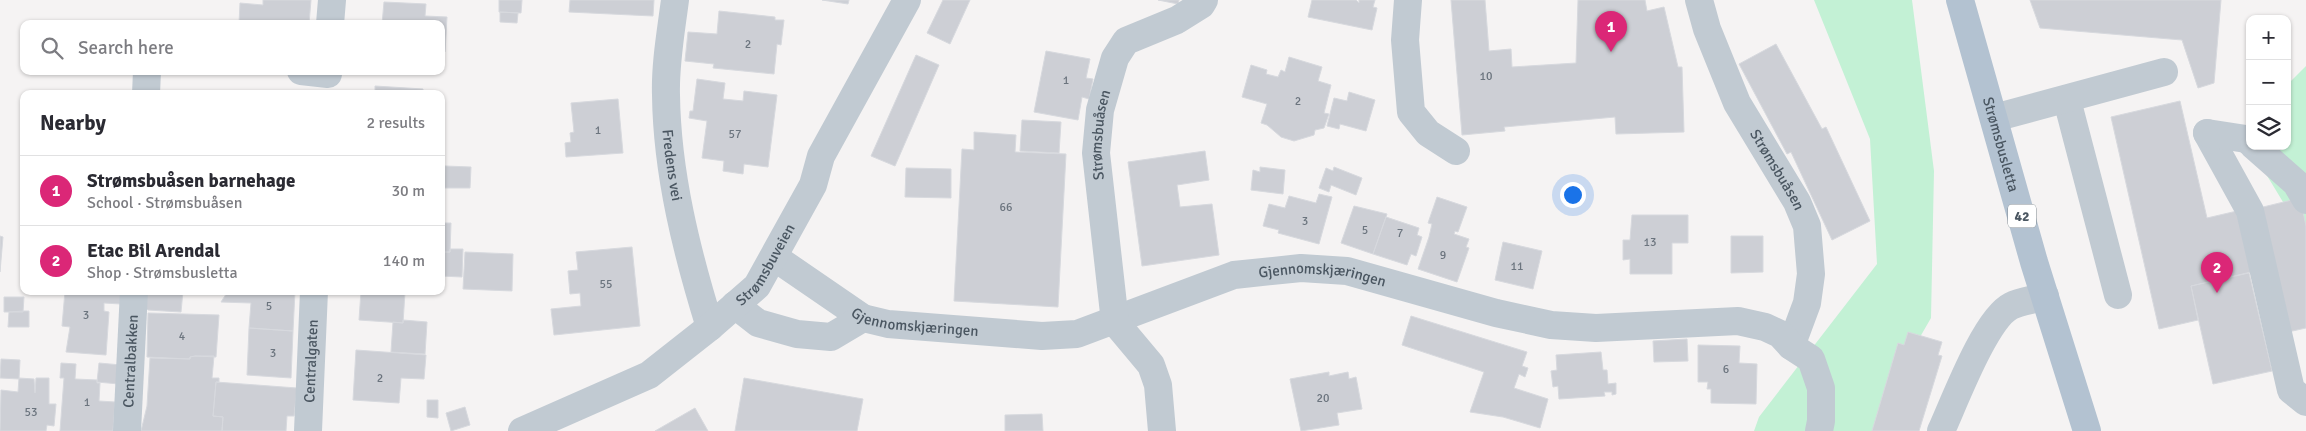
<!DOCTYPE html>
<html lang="en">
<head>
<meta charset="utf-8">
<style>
  :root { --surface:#fff; --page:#f7f7f7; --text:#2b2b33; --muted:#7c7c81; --line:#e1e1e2; --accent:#db2777 }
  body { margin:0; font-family:Signika,sans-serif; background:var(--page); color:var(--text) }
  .controls { position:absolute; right:15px; top:15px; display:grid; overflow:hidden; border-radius:10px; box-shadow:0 1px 4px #0004 }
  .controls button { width:45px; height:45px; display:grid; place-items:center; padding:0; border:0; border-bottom:1px solid var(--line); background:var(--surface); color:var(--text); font:25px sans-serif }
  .you { position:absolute; left:1572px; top:194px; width:18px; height:18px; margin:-12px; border:4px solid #fff; border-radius:50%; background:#1a73e8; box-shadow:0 0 0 8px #1a73e833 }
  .badge { display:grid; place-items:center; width:32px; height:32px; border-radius:50%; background:var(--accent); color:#fff; font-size:16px; font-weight:700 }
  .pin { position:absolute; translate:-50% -41px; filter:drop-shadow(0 1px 2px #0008) }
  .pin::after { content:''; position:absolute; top:26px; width:18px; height:15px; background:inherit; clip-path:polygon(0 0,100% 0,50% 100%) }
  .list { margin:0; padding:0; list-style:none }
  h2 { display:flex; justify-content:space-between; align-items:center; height:65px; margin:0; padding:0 20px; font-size:21px }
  h2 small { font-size:16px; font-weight:400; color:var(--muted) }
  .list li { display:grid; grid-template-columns:32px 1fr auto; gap:15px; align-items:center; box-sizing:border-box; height:70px; padding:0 20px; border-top:1px solid var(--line) }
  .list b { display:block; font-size:19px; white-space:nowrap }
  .list p { margin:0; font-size:16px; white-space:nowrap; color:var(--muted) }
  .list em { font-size:16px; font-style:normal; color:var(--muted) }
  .icon { flex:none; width:28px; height:28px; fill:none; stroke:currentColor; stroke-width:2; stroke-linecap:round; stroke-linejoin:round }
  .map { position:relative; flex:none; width:2306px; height:431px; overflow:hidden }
  .search { position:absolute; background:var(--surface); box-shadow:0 1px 4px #0004; left:20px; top:20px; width:425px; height:55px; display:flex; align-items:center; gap:12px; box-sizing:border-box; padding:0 18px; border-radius:10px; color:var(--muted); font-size:19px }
  .panel { position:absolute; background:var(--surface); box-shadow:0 1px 4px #0004; left:20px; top:90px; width:425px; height:205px; border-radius:10px }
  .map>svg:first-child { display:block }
</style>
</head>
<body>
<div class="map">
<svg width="2306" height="431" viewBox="0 0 2306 431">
  <rect width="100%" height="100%" fill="#f5f3f3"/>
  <path fill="#c3f1d5" d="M1814 0H1912L1934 171 1931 318 1909 356 1891 431H1754L1759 417 1877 264 1870 139Z
    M2306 66V240L2240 131 2250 122V146H2287V85Z"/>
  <path fill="#cdcfd5" stroke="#d7d9de" d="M263 0H311L309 24H239L240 3 263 5Z
    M499 0H522L521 13 499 12Z
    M570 0H654L653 16 569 12Z
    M822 0H849L848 4Z
    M943 0H970L950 44 927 33Z
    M1158 0H1179L1178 4Z
    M1312 0H1356L1359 3V0H1375L1373 7 1377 8 1372 30 1308 17Z
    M1451 0H1485L1489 51 1511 49 1512 67 1576 63 1578 0H1645L1647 11 1664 7 1678 67H1682L1684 132 1616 134 1615 117 1504 127 1505 131 1462 135Z
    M2030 0H2221L2214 83 2198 88 2182 40 2040 28Z
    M384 2 426 4 425 16 447 17 445 52H441V24H382Z
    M719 11 775 17V20H784L781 45 777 44 774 74 713 68 714 64 685 61 688 32 717 34Z
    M500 12 518 13 517 23 500 22Z
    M1776 44 1822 129 1826 127 1870 221 1832 240 1791 152 1787 154 1739 64Z
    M1046 51 1090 59 1086 78 1093 79 1089 99 1082 97 1078 120 1034 112Z
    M916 55 939 65 895 166 871 156Z
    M1289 57 1322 67 1318 81 1331 85 1324 113 1329 114 1324 128 1315 130 1314 135 1294 141 1281 137 1267 125 1261 123 1267 104 1242 97 1251 65 1267 70 1266 74 1278 77 1281 70 1285 72Z
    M697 79 725 83 723 99 743 101 744 91 777 95 768 167 744 164 743 174 723 171 724 161 702 158 707 121 689 118 690 111H693Z
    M375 86 423 89V94H375Z
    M1349 92 1375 100 1366 131 1340 124 1339 129 1327 126 1334 98 1347 101Z
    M618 99 623 153 566 157 565 143 571 142 570 133 574 132 571 103Z
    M2180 101 2207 218 2237 211 2251 272 2191 286 2198 320 2159 329 2111 117Z
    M1022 120 1061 122 1059 153 1020 151Z
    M974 132 1016 135 1015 152 1066 154 1058 307 954 301 962 149 974 150Z
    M1205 151 1209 180 1177 185 1180 207 1212 204 1219 255 1142 266 1128 162Z
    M445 166 471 167 470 188H444Z
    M1260 167 1285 170 1283 194 1251 190 1253 170 1260 172Z
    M1334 167 1362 178 1356 195 1331 185 1329 192 1319 188 1326 168 1333 171Z
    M906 168 951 169V198L905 197Z
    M1319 194 1332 197 1319 244 1278 233 1279 230 1263 226 1269 204 1285 208 1289 196 1316 203Z
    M1437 197 1467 207 1458 232 1455 231 1454 234 1469 239 1466 247 1469 248 1457 282 1418 269 1429 237 1432 224 1428 223Z
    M2300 198 2306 226V328L2288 332 2259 208Z
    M1354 206 1387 214 1373 254 1341 243Z
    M1632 215H1688V243H1672V274H1630V259L1623 260V240H1630Z
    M1386 217 1419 228 1417 235 1422 237 1416 256 1411 254 1407 265 1373 254Z
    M441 223H451L450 252H441Z
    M0 236 3 237 0 272Z
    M1731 236H1763V272L1731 273Z
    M1503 242 1542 251 1533 289 1495 280Z
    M632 247 640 326 554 335 551 309 581 306 580 293 570 294 568 271 578 270 576 252Z
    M450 249H463L462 277 441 276V252H450Z
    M465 252 513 254 512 291 463 289Z
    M2249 273 2272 371 2213 384 2191 286Z
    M65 291H121V304L104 303V311L109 312 106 355 66 352 70 327 62 326Z
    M146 291H183L181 312 148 310 145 307Z
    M295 291 293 331 249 328 251 303 221 302 228 291Z
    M361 291H414V293L405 292 403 323 359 320Z
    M4 297H24L23 312H4Z
    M23 311H29V327H8L9 312Z
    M148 313 219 315 216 357 195 356 190 357V359L147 357Z
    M1411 316 1527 352 1522 366 1528 368 1525 377 1519 374 1514 388 1548 399 1540 428 1503 417 1470 412 1484 372 1402 345Z
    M403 320 427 322 425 354 391 352 393 322 403 323Z
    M249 328 293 331 291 378 247 375Z
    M1908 332 1942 342 1938 355 1942 356 1919 431H1872L1898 343 1904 345Z
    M1687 339 1688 361 1654 362 1653 341Z
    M1698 345 1740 346 1739 363 1757 364 1756 404 1711 403V389H1707L1708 382H1698Z
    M356 350 426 355 424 379 401 378 399 403 353 400Z
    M1601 352 1603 370H1607L1608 384 1616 383V394L1612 395V392H1604L1605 396 1559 399 1558 386 1553 387 1551 371 1557 370 1556 355Z
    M195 356H214L212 378H219V382H216L213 416 223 417 222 431H141L147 406 150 358 190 359V357Z
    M1 359 20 360 19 379 0 378Z
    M61 363 76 364 75 379 97 380V383H100L99 401 115 402 113 431H60L64 378H60Z
    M99 363 121 365 119 384 97 382Z
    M1329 372V376L1348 372 1349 379 1356 377 1362 409 1337 413 1339 425 1301 431 1290 379Z
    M19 378 34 379 35 393 36 378H49V404H56L54 426 47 425 46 431H0L1 390 18 392Z
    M744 378 863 399 857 431H735Z
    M216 382 297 388 294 416H287L286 431H222L223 417 213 416Z
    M427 400H438V418L427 417Z
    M465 407 470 425 451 431 446 413Z
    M695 408 708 431H655Z
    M1042 414 1043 431H1005V415Z"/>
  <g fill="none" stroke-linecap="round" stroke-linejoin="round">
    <g stroke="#c1cad2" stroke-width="28">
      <path id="s1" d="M675 0C671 31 665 64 666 95 667 174 687 253 710 327"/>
      <path d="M1408 0 1405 40 1411 112 1428 133 1456 151"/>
      <path id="s2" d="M1699 0 1707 29 1737 103 1797 202 1807 226 1811 274 1807 303 1791 346"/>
      <path d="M330 24 332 0"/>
      <path d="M301 71 328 74"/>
      <path d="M146 94 147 71"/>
      <path d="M2067 100 2118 295"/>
      <path d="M1994 118 2164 72"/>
      <path d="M2207 133 2250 211 2291 390 2306 402"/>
      <path d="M2207 133 2246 139 2250 142"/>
      <path d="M2254 146 2296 183 2306 200"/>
      <path id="s3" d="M774 257 863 318 888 324 1042 336 1077 334 1234 275 1301 268 1347 271 1496 313 1551 325 1596 328 1738 321 1765 327 1780 334 1791 346 1811 359 1821 388V421L1819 431"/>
      <path d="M735 305 758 323 797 334 831 337 863 318"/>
      <path id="s4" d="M127 431 134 291"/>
      <path id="s5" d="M308 431 314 291"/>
      <path id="s6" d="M522 431 649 375 710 327 757 286 813 185 821 156 907 0"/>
      <path id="s7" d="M1162 431 1158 385 1151 365 1115 322 1096 153 1100 110 1115 58 1126 41 1177 20 1201 5 1204 0"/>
      <path d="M1941 431C1954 403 1985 319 2011 306 2021 301 2034 300 2045 296"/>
    </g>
    <path stroke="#b3c2d1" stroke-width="28" id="s8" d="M1960 0 2034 262 2087 431"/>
  </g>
  <g text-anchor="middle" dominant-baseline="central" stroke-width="4" stroke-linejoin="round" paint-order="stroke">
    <g font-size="12" fill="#6b747e">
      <text x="748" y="44">2</text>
      <text x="1486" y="76">10</text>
      <text x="1066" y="80">1</text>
      <text x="1298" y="101">2</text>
      <text x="598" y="130">1</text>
      <text x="735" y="134">57</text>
      <text x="1006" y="207">66</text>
      <text x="1305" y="221">3</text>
      <text x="1365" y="230">5</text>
      <text x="1400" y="233">7</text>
      <text x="1650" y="242">13</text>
      <text x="1443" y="255">9</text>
      <text x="1517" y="266">11</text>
      <text x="606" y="284">55</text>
      <text x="269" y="306">5</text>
      <text x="86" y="315">3</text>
      <text x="182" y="336">4</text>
      <text x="273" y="353">3</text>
      <text x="1726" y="369">6</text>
      <text x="380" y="378">2</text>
      <text x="1323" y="398">20</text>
      <text x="87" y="402">1</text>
      <text x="31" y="412">53</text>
    </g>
    <rect fill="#fff" stroke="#808990" stroke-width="1" x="2008" y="204.5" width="28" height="23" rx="4"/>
    <g font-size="14" font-weight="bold" fill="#4a5661">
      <text x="2022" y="216">42</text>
    </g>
    <g font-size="15" fill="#4a5661" stroke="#fff">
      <text stroke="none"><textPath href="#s7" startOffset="312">Strømsbuåsen</textPath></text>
      <text stroke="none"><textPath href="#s8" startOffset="150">Strømsbusletta</textPath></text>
      <text stroke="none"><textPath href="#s1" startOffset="166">Fredens vei</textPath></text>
      <text stroke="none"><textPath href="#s2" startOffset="188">Strømsbuåsen</textPath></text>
      <text stroke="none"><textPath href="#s6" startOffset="301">Strømsbuveien</textPath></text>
      <text stroke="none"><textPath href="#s3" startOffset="580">Gjennomskjæringen</textPath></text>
      <text stroke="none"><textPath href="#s3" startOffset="160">Gjennomskjæringen</textPath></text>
      <text stroke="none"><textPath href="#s4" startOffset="70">Centralbakken</textPath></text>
      <text stroke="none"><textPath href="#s5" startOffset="70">Centralgaten</textPath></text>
    </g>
  </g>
</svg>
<div class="controls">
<button>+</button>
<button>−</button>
<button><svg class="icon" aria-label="layers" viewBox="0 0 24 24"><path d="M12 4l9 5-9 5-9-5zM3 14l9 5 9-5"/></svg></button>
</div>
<div class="you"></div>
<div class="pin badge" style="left:1611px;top:52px">1</div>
<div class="pin badge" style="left:2217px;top:293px">2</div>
<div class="search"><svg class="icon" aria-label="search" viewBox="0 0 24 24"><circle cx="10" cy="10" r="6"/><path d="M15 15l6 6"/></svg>Search here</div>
<section class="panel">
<h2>Nearby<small>2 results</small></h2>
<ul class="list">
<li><span class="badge">1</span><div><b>Strømsbuåsen barnehage</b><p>School · Strømsbuåsen</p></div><em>30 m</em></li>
<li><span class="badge">2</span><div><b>Etac Bil Arendal</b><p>Shop · Strømsbusletta</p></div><em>140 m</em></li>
</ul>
</section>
</div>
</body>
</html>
